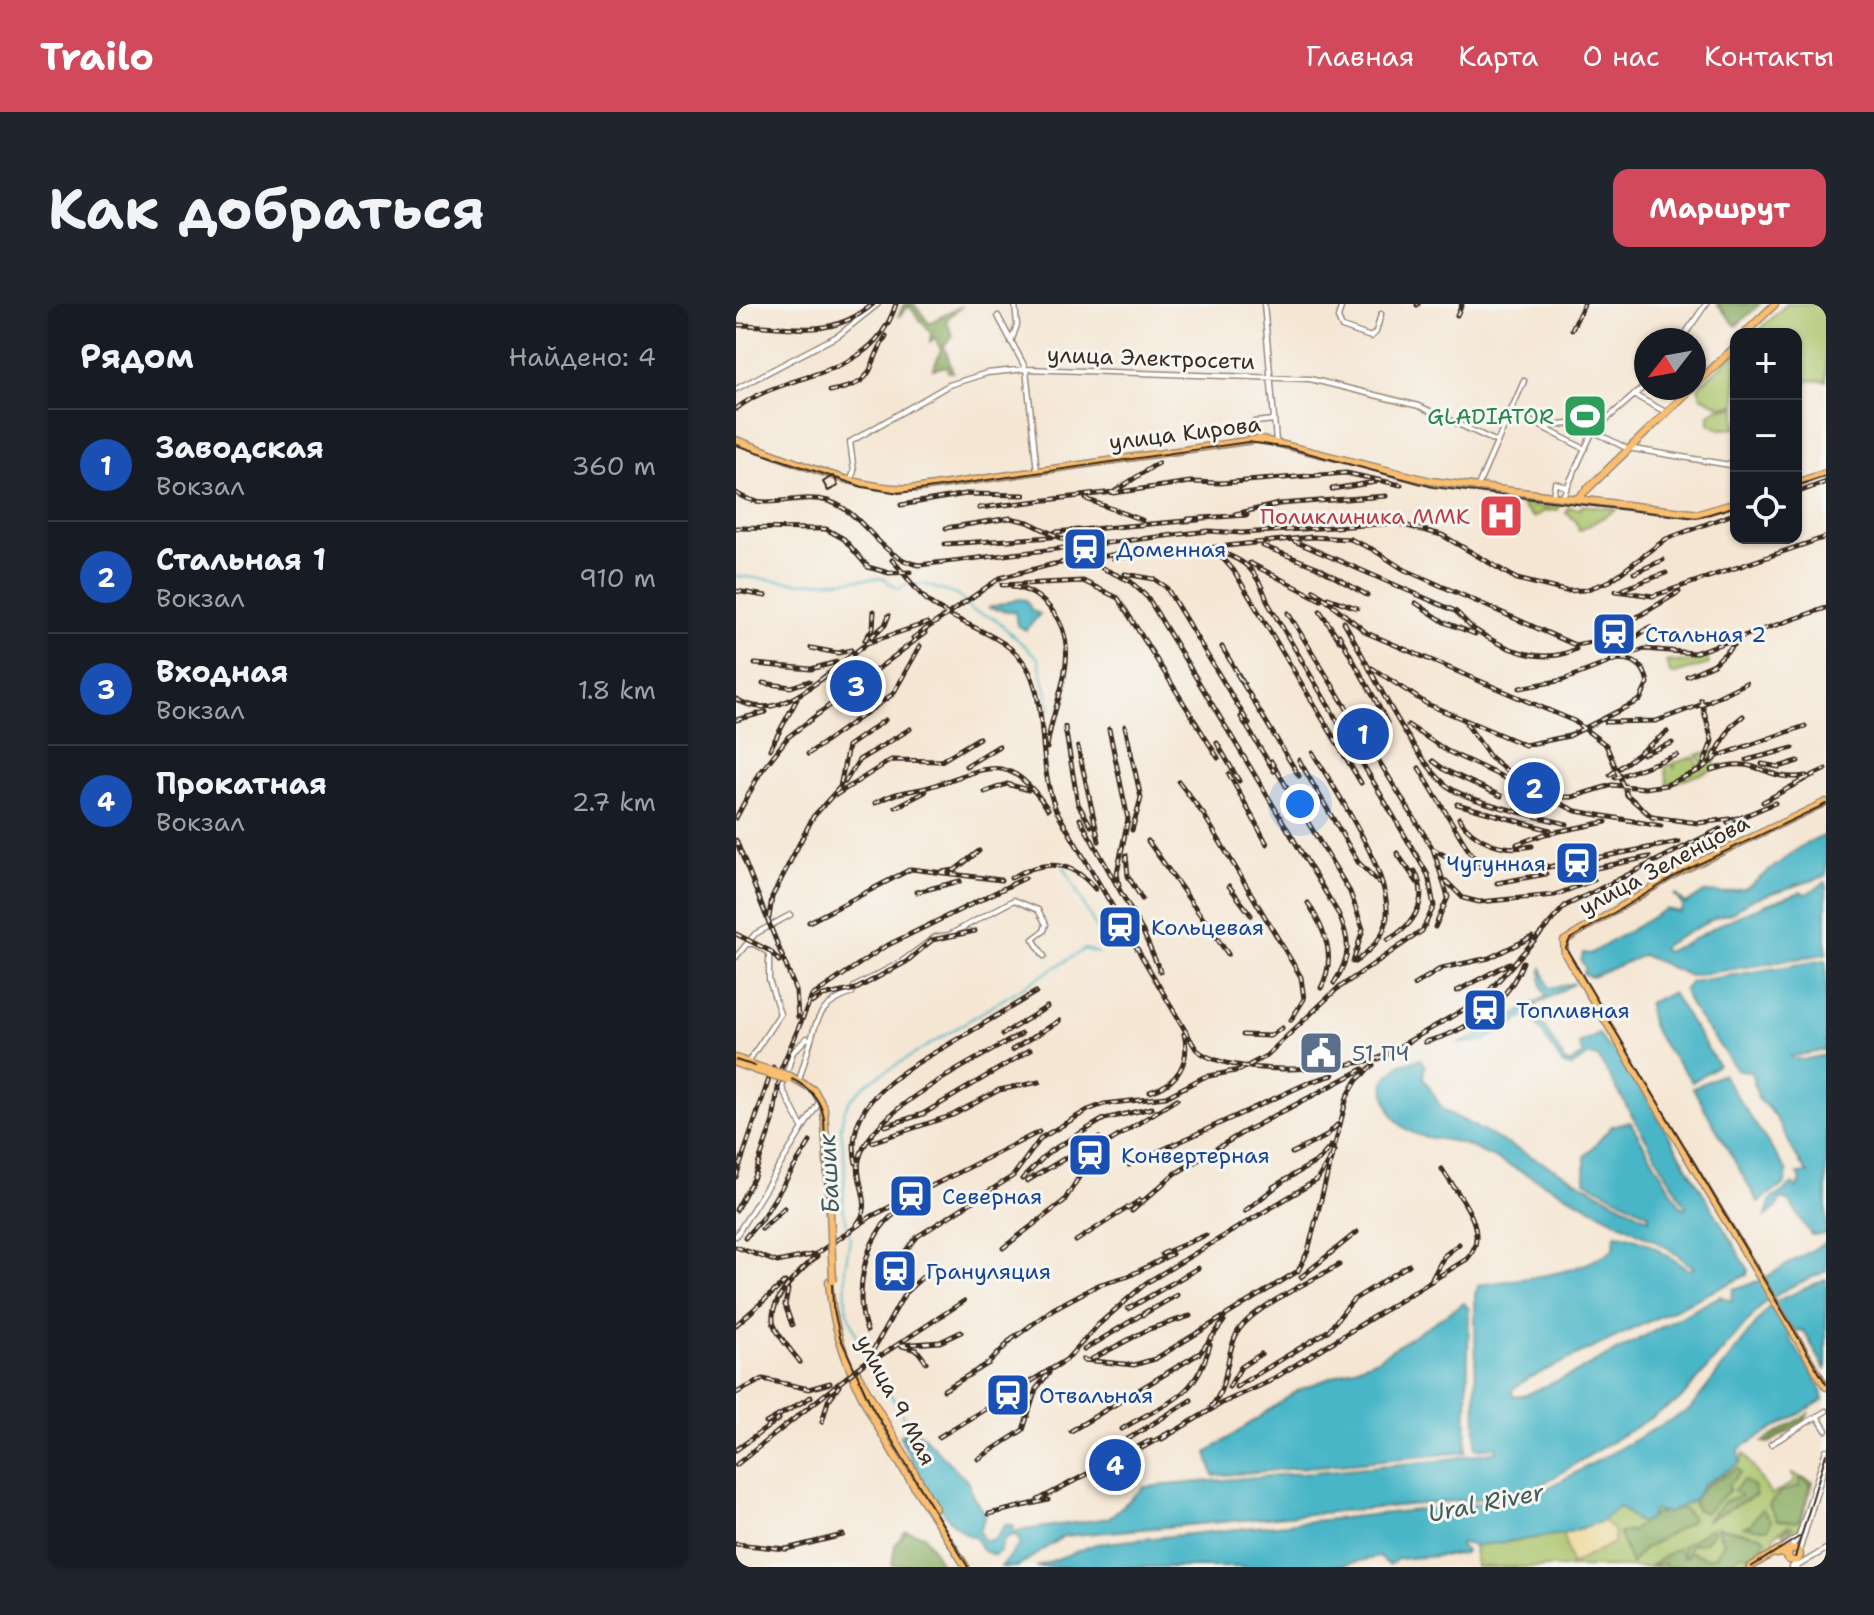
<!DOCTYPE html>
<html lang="ru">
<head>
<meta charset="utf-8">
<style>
  :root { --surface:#171b24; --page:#20242c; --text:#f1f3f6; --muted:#9ea1a6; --line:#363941; --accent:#d1495b }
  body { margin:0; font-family:"Shantell Sans",sans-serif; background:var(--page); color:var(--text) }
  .controls { position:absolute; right:24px; top:24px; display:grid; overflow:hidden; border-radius:16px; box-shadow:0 2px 6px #0004 }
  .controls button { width:72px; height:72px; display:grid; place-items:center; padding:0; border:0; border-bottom:2px solid var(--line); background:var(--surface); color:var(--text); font:40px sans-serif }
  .compass { position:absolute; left:898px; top:24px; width:72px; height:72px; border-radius:50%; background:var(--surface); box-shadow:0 2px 6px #0004; rotate:239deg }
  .you { position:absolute; left:564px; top:500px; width:28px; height:28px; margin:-20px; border:6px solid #fff; border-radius:50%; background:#1a73e8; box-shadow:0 0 0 12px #1a73e833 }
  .badge { display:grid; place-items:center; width:52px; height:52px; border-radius:50%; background:var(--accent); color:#fff; font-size:26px; font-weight:700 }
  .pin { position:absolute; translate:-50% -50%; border:4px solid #fff; box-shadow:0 2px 8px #0006 }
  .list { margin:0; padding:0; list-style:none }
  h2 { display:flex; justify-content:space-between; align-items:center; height:104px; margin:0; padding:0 32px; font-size:34px }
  h2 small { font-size:26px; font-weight:400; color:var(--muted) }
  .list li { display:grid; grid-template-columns:52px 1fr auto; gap:24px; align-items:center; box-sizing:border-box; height:112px; padding:0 32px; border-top:2px solid var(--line) }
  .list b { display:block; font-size:30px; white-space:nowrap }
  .list p { margin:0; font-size:26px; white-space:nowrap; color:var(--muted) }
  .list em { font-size:26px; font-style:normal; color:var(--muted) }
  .icon { flex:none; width:44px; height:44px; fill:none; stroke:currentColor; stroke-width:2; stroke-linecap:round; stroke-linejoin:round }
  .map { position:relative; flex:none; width:1090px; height:1263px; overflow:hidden; border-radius:16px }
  header { display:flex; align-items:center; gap:48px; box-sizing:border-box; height:112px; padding:0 40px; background:var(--accent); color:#fff }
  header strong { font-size:38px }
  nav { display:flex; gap:44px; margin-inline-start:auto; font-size:28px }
  .intro { display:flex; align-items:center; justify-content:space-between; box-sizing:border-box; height:192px; padding:0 48px }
  h1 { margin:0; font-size:56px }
  .button { padding:20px 36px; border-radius:16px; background:var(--accent); color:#fff; font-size:28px; font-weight:700 }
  main { display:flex; gap:48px; padding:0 48px }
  aside { flex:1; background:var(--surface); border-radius:16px; box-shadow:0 2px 6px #0004 }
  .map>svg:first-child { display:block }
</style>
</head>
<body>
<header>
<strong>Trailo</strong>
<nav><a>Главная</a><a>Карта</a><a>О нас</a><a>Контакты</a></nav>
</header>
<div class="intro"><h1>Как добраться</h1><a class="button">Маршрут</a></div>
<main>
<aside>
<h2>Рядом<small>Найдено: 4</small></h2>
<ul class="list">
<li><span class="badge" style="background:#1a4fb4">1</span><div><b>Заводская</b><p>Вокзал</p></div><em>360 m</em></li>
<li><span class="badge" style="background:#1a4fb4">2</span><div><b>Стальная 1</b><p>Вокзал</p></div><em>910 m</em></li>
<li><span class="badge" style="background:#1a4fb4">3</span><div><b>Входная</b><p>Вокзал</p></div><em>1.8 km</em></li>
<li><span class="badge" style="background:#1a4fb4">4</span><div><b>Прокатная</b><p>Вокзал</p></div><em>2.7 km</em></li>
</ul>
</aside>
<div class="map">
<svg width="1090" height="1263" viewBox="0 0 1090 1263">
  <rect width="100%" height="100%" fill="#f6f6f2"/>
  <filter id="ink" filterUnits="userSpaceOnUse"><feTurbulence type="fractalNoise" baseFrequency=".0125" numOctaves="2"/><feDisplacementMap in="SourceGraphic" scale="16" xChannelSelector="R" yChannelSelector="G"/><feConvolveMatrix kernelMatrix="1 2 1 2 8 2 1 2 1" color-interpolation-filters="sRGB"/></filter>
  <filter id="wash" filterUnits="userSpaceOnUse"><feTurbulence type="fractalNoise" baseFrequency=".006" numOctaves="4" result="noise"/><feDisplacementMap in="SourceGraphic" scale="32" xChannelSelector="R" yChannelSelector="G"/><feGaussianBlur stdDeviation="1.8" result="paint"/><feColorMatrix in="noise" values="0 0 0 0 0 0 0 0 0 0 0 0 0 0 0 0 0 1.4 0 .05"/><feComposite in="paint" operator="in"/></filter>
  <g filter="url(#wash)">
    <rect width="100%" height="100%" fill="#f5e6d3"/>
    <path fill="#aac46a" stroke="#727744" stroke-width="2" d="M1051 0H1086L1090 9V77L1060 76V30H1019Z
      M1000 48V101L985 102 965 92 962 83Z
      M1000 103V124L984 125 973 120V110L983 104Z
      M782 199 809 204 812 201 823 202 822 206 809 207 798 214Z
      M846 201 879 205 880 206 843 227 840 217 830 209 832 203 845 205Z
      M971 352 973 360 935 371 930 357 953 358Z
      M979 446V465L932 481 929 462 936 460 939 465 938 459 958 453 963 462 967 460 961 451Z
      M1008 1149 1035 1191 1058 1178 1056 1170 1077 1178 1061 1231 1057 1233 1051 1225 1049 1228 1055 1234 1051 1237 1046 1227 1053 1223 1056 1227 1057 1223 1052 1221 1038 1232 1040 1244 1009 1263H740L738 1242C788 1235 840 1234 883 1203L902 1218 916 1212 913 1205 886 1200 905 1191 922 1208 937 1207 960 1194 967 1181 1004 1159Z"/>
    <path fill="#87aa5e" stroke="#616a3e" stroke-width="2" d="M168 0H178L193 19 226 2 210 16 217 32 208 41 217 68H212L211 62 197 65 205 46 199 33 194 38 195 29 173 2 162 13Z
      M981 0H1024L1000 22Z
      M1072 1110 1068 1118 1033 1139 1027 1138Z
      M1002 1164 1005 1168 992 1181 994 1186 969 1209 960 1205 957 1198 967 1184Z
      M1063 1174 1075 1179 1065 1214 1060 1218 1041 1216 1033 1201 1044 1188 1063 1183Z
      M1007 1176 1017 1182 1020 1191 970 1217 988 1198 1005 1192 998 1186Z
      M948 1205 956 1214 954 1218 908 1245 895 1260 883 1229 895 1227 920 1210Z
      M1026 1205 1035 1217 1032 1225 1006 1223 1015 1220Z
      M980 1223 1025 1232 1030 1235 1026 1241 1031 1248 1016 1259 1011 1256 1014 1250H1005L986 1263H931L928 1259 912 1263 942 1244 948 1254 955 1248 970 1254 979 1252 988 1239Z
      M975 1224 978 1228 969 1238 954 1241 952 1252 947 1251 946 1242Z
      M170 1227 188 1231 204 1258 199 1263C184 1263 170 1258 156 1261L159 1241Z"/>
    <path fill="#eeda9e" stroke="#94825e" stroke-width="2" d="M866 1216 877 1225 879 1238 835 1261 827 1230Z"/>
    <path fill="#4ab6c7" stroke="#427072" stroke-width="2" d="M283 295 290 296 296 307 304 310 290 326 281 321 279 308 252 304Z
      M1090 531V572L1014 596 998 608 981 613 930 640 926 645 930 648C938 643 946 642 953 638 985 618 1028 600 1065 588L1070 590 1090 578V650L954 672 907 651 856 673 847 670 850 664 845 657 847 649 854 650 930 605 944 608 947 602 938 590 950 600 968 588 988 589 1011 584 1065 542Z
      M1090 656V746L1054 753 1065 756 1090 751V930L1075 931 1053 897 1044 895 1041 903 1030 912 1034 897 1057 880 1061 885 1065 876 1062 870 1072 869C1053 849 1046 809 1023 797L1015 768 1001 766 953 700 948 687 955 678Z
      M806 663 813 684 839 679 801 700 799 706 829 758 835 759 847 751 843 740 863 730 872 744H881L1012 965 1011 971 791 1075 776 1086 777 1092H787L837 1070 984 992 996 997 997 985 1023 977 1090 938V967L1052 984 1027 1000 944 1096 798 1185 783 1186 774 1192 328 1232 281 1263H265L285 1239 280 1232 281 1227 373 1214 408 1183 700 1157 761 1147V1143L740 1145 739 990 743 981C786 974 843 972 878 944L879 930C904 931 933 952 953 966L958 964 932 944C865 910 799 872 730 841 709 832 687 838 667 823 654 813 645 789 650 774L665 760 684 755 689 762 687 773 707 806 913 915V910L849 877V852L876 822 894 818 946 904 950 903 862 753 854 751 835 763 827 761 794 710 748 737 721 740 745 731 810 692 805 680Z
      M936 689 982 761 956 778C939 751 912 733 912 699Z
      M986 770 1051 868 1049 880 1022 898 957 784Z
      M1090 975V1067L1068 1027 1061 1026 1053 1033 1084 1082 1087 1096 1003 1145 1004 1159 967 1181 958 1196 932 1209 918 1206 912 1217 903 1218 883 1203 864 1218 827 1230 740 1242 726 1239 724 1242 730 1247 727 1250 662 1255 653 1261 643 1253 596 1263H300L360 1240 794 1194 954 1105 1036 999Z
      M728 999 733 1005 730 1148 478 1172 471 1149 561 1087 641 1055Z
      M177 1122 232 1178 237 1193 250 1210 243 1227 248 1237 259 1235 270 1220 278 1222V1231L269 1234 264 1247 258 1251 246 1246 239 1233C210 1228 176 1158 164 1132Z"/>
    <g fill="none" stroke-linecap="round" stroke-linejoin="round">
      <path stroke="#4ab6c7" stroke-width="2" d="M0 272 66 279 147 274 162 285 171 280H188L223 292 235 306 259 315 302 354 315 405
        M328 563 370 643
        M174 1124 122 1035 110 1002 109 964 114 934 107 903 109 860 105 823 108 807 114 796 131 779 349 645 361 649"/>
    </g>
  </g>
  <g filter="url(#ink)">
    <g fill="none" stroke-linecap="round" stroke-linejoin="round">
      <path stroke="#d0c0af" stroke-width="6" stroke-dasharray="6 3" stroke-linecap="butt" d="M890 744V745"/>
      <g stroke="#988878" stroke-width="7">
        <path id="minor" d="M528 0 540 137
          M606 0 602 14 606 23 635 33 640 28 645 10
          M1087 0 1090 5
          M262 12 290 65 301 167
          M945 36 970 0
          M275 38 281 21 279 0
          M0 85 103 31 142 0
          M898 91 926 106
          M773 107 807 123 841 119 888 143
          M519 118 538 116
          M808 124 849 145
          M892 144 1000 162
          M115 175 118 167 114 138 213 81 251 69 290 65 574 75 683 102 759 137
          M741 184 788 77
          M828 190 857 127 910 81
          M817 192 819 179 830 183
          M11 640H18L33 649V676L44 710 12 758
          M0 653 19 630 54 611
          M75 736C82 708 89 699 116 689L118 683 165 658 199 633 213 631 278 596 302 606 310 620 308 627 297 635 308 652
          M63 776 75 736 71 734 57 748 46 784 66 823
          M0 932 82 800
          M1081 1112 1090 1126
          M1035 1140 1090 1107
          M1055 1244 1063 1232 1090 1146
          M1044 1245 1060 1234
          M1063 1248 1090 1157
          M1056 1263 1063 1255
          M1060 1263 1090 1245"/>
      </g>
      <g stroke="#988878" stroke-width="9">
        <path id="major" d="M1008 30 1039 0
          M958 82 1000 42
          M0 136C57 156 122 189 184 184L524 135 695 177 963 210 1000 199
          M1060 179 1090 169
          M841 195 956 84
          M828 637 941 569 1090 498
          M828 637 829 650 887 746
          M888 748 1090 1083
          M0 754 23 763
          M0 759 22 767
          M54 772 78 786 88 804 94 908
          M93 977C99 1081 177 1176 230 1263
          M121 1069 199 1204
          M1052 1251a6 6 0 1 1 12 0a6 6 0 1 1-12 0Z
          M1040 1250 1047 1249 1053 1256
          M1014 1263 1042 1246 1059 1245"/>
      </g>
      <use href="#minor" stroke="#fff" stroke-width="4"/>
      <use href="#major" stroke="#fabe6e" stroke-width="6"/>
      <path stroke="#3b2a1e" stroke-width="2" d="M0 141 127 183 163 189 512 138 553 144 697 183 960 214 1000 202
        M96 172 87 178 92 187 102 182 98 172
        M1060 182 1090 172
        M1090 500 948 567 834 635 830 644 1090 1080
        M0 756C34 768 82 773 88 815L97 1002 104 1033 136 1103 232 1263
        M1059 1253 1090 1150
        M1015 1263 1063 1233"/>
      <g stroke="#3b2a1e" stroke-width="5">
        <path id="rail" d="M681 1 682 0
          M721 11 726 0
          M2 21C54 21 93 37 137 0
          M836 25 848 0
          M94 87C142 79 129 66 150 32
          M0 105C53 63 135 79 160 0
          M596 185 640 178
          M379 187 422 159
          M0 189C30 209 60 188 92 197 129 208 142 254 183 261L472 227 506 229 660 219 706 231 781 275 830 287 849 286 874 277 930 235 1000 209
          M377 189 454 178 485 179 610 169 665 181
          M1060 189 1090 178
          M350 195 406 216
          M165 201 230 190 288 191
          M243 204 386 187
          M499 210 543 200 650 192
          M452 215 511 211
          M0 224 90 225 108 235 132 263 153 269 174 268
          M210 224 274 214 292 218 329 236
          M319 228 462 216
          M558 237 719 307C726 312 730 320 738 325 767 345 807 362 840 345
          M209 240 316 233
          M527 242 581 263 631 291
          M484 251 498 267 625 479
          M377 254 575 233 614 235 636 245 667 265 839 341 861 337 943 288
          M156 256C170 270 180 289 197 301 227 323 275 331 293 367 312 406 301 460 320 506L460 745C491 774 613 767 651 751
          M514 259 585 296
          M366 264 394 277 412 294 602 609C615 637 615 653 598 679
          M898 269 927 256
          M389 270 418 275 430 283 513 420
          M266 281 347 277 382 294 482 454
          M277 283C292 285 303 292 313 303 351 345 316 397 311 444
          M887 285 930 269
          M578 286 631 329 838 417 870 441 891 491 916 513 962 519 1002 514
          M0 287 30 292
          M880 287 917 292 1090 233
          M592 294 621 304
          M680 299 708 318 739 330
          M584 307 604 337
          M552 309 697 545 712 593 699 623
          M608 318C631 357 682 468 719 487 744 500 802 513 831 520
          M603 331 640 397
          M135 333 149 321 153 311
          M177 334 264 274 318 260 388 249
          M129 336 137 324 138 307
          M486 343 508 380
          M75 344 102 349 115 346
          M877 349 914 323
          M19 360 75 365 101 358
          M636 364 691 400 789 441 833 432 904 396 912 379C908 358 894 353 875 356
          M501 370 563 472
          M951 372 978 360 1003 336
          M83 377 131 339 191 319
          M27 379 55 383 73 377
          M784 384 827 376 908 345 958 349 1090 304
          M0 395C35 416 63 391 91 371
          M639 395 651 419V436
          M965 396 976 437 967 462
          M505 413 538 467
          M0 416 30 408
          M870 418 920 417 967 400 1010 379
          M730 419 754 453 771 467
          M672 421 711 447 840 507 925 522
          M389 422 405 494 396 526
          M329 423 342 500 355 522
          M373 425 392 515 381 569 383 581
          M481 439 503 477
          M342 443 363 537
          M34 445 61 395
          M577 449C600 488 660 574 650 619 646 636 632 647 620 658
          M72 450 157 390 184 342
          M907 450 936 439
          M977 454 996 421 1007 412
          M563 456 622 558 643 579
          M1011 456 1057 444
          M535 457 614 588 627 625 617 658
          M697 457 709 466 765 492
          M1026 460 1043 463 1062 457
          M230 462 263 442
          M683 464 736 552 749 559 811 562
          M975 466C1026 449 1026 479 1070 472
          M493 470 531 540
          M874 471 931 428
          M879 474 941 451
          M1064 477 1090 465
          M109 478 123 456 174 425
          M443 478 468 511 565 673 568 695 555 716
          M249 488 271 480 292 486
          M100 491 155 456 205 457 243 434
          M817 493H836L876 481 909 484 930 481 964 466 982 452 1069 422
          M1027 498 1073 473
          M139 499C164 485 176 489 199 481 255 463 271 447 312 505
          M721 500 814 526
          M160 503 189 488
          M0 514 24 469 52 433 189 329
          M723 514C738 538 768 548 796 542
          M344 515 407 628 424 667
          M992 519 1039 499
          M0 536 60 687 62 713
          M412 537 492 650
          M781 540 809 530 870 518
          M697 545 726 561 752 563
          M661 549 681 578
          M390 551 392 572 406 595
          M802 565 943 538
          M205 568 219 566 243 547
          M836 569 913 553
          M275 574C307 556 335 555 359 585
          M710 577 727 594 743 598 819 591 858 576
          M761 579 810 570
          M493 582 515 611
          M181 588 224 577
          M572 599C589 626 601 653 585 684
          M33 614 36 593 77 513 104 483 112 442 149 416
          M73 618 175 565 265 576
          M0 630 34 647 43 657
          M652 636C678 621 694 597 679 567
          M678 681 706 664 753 654 796 633
          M721 687 774 659
          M75 699 87 692 120 685 170 658 196 636 239 627
          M267 730 311 703
          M507 731 534 732 546 724
          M689 738C733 727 771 700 787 658
          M276 746 323 717
          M642 755 746 695 829 602 984 525
          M414 788C441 780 455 758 448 730
          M149 822 187 810 294 746
          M136 838 217 811 263 786 303 778
          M556 849 589 833 601 821
          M120 859C106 796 170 766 215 739 244 722 272 705 300 688
          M393 861 574 778 597 771
          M0 873 37 763
          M286 875 313 848 368 815 416 804
          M291 877 363 834
          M537 883 583 856 595 842
          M0 906 18 873 37 817 45 765 76 692 148 643 289 574
          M396 907 437 871 506 829 627 765
          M509 907 546 878
          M120 921C140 900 118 880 123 856 134 805 241 756 285 730
          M26 925 48 904
          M9 934 27 913 74 838
          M340 937 404 896
          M0 943 41 958 80 950 136 912 303 828
          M267 944 328 897 360 846 441 795
          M426 950 470 931
          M166 951 182 932 277 872 305 834 352 806 368 800 430 793 468 773 504 766 530 752 601 685 686 627 698 602 692 571 532 299C520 264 509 255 474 245
          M565 973 621 928
          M696 975 708 952 723 940
          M52 986 49 1001 56 1021
          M392 1005 462 964
          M406 1011 441 991
          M0 1021 49 978
          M131 1027C117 992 128 931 160 909
          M272 1038 317 1005 362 981 393 972 436 950
          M164 1041 204 1038 225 1028
          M166 1042 181 1046 190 1058
          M348 1046 413 1006
          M356 1055 413 1025 454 1012
          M138 1056 228 997
          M347 1056 398 1061 419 1055 562 967 572 947 611 793 621 776 637 761
          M64 1058C56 1047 43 1034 38 1021 30 997 66 965 81 952
          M493 1083 505 1063 525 1050
          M500 1083 592 1027 617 996 673 961
          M208 1086 253 1059 279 1032
          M0 1089 27 1075 73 1085 94 1079
          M475 1103C494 1080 488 1054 501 1029 514 1004 578 976 603 961
          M86 1118 92 1097 103 1082
          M30 1119 75 1093
          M386 1125C431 1097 458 1097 474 1041
          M335 1127 464 1049 488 1017
          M203 1133 330 1056 362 1021 410 979 581 876 599 847
          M392 1135 455 1096
          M426 1135 486 1099 532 1078 731 955C757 927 721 890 706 865
          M406 1144 434 1128
          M0 1146 43 1115
          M242 1155 287 1126 300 1085 313 1069
          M0 1161 131 1057 169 989 191 969
          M302 1196 415 1136
          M253 1210 312 1196
          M0 1240 50 1245 107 1231"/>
      </g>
      <use href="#rail" stroke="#f6f6f2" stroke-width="2" stroke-dasharray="6" stroke-linecap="butt"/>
      <g stroke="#988878" stroke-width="9" stroke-linecap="butt">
        <path id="major-bridge" d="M23 763 54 772
          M22 767 52 776
          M94 908 97 977"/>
      </g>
      <use href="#major-bridge" stroke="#fabe6e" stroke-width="6"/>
    </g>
  </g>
  <defs>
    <g id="stadium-square" transform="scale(2.3)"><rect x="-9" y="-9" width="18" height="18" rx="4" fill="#2e9e5b" stroke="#f6f6f2"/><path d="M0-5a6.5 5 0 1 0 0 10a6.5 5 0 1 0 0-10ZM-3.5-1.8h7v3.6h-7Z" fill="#fff"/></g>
    <g id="hospital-square" transform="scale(2.3)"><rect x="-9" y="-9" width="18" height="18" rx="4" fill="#e0444e" stroke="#f6f6f2"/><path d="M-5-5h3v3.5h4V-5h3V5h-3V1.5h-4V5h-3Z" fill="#fff"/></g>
    <g id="station-square" transform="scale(2.3)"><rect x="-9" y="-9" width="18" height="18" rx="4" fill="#1a4fb4" stroke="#f6f6f2"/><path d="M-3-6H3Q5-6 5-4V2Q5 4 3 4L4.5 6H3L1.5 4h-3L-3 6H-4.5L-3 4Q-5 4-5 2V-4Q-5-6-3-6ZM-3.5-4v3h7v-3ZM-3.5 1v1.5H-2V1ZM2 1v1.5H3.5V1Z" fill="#fff"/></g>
    <g id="civic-square" transform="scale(2.3)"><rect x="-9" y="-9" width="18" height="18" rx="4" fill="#5c6f8a" stroke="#f6f6f2"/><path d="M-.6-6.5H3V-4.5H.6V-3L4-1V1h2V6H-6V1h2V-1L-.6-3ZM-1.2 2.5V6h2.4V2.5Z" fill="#fff"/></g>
  </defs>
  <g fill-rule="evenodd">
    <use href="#stadium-square" x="849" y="112"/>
    <use href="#hospital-square" x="765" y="212"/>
    <use href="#station-square" x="349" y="245"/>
    <use href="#station-square" x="878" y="330"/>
    <use href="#station-square" x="841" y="559"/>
    <use href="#station-square" x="384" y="623"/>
    <use href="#station-square" x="749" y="706"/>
    <use href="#civic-square" x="585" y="749"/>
    <use href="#station-square" x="354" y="851"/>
    <use href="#station-square" x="175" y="892"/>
    <use href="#station-square" x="159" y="967"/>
    <use href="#station-square" x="272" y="1091"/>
  </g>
  <g text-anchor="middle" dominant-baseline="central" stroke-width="6" stroke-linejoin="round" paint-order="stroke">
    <g font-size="22" fill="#3b2a1e" stroke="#f6f6f2">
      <text transform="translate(415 54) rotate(2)">улица Электросети</text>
      <text transform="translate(449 129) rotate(-7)">улица Кирова</text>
      <text transform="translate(928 561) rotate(-28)">улица Зеленцова</text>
      <text transform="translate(160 1096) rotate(62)">улица 9 Мая</text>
    </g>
    <g font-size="22" fill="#27864d" stroke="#f6f6f2" text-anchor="end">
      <text x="818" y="112">GLADIATOR</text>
    </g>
    <g font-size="22" fill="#be3a42" stroke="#f6f6f2" text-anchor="end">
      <text x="734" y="212">Поликлиника ММК</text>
    </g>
    <g font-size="22" fill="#164399" stroke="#f6f6f2" text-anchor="start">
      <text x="380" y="245">Доменная</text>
      <text x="909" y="330">Стальная 2</text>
      <text x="810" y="559" text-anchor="end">Чугунная</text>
      <text x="415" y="623">Кольцевая</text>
      <text x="780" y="706">Топливная</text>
      <text x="385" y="851">Конвертерная</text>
      <text x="206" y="892">Северная</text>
      <text x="190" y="967">Грануляция</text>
      <text x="303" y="1091">Отвальная</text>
    </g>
    <g font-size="22" fill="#4e5e75" stroke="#f6f6f2" text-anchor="start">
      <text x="616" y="749">51 ПЧ</text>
    </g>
    <g font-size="24" font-style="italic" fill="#405b59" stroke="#f6f6f2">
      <text transform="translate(93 870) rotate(-93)">Башик</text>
      <text transform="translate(750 1199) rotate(-11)">Ural River</text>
    </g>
  </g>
</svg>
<div class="controls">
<button>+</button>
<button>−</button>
<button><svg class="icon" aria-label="locate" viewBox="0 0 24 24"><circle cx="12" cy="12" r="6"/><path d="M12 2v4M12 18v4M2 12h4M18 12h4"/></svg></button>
</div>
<svg class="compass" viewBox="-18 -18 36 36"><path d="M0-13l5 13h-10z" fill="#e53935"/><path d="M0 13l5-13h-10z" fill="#9ea1a6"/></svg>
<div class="you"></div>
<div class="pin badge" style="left:627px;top:430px;background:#1a4fb4">1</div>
<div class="pin badge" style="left:798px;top:484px;background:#1a4fb4">2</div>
<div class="pin badge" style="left:120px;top:382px;background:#1a4fb4">3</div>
<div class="pin badge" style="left:379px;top:1161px;background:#1a4fb4">4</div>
</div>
</main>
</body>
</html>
